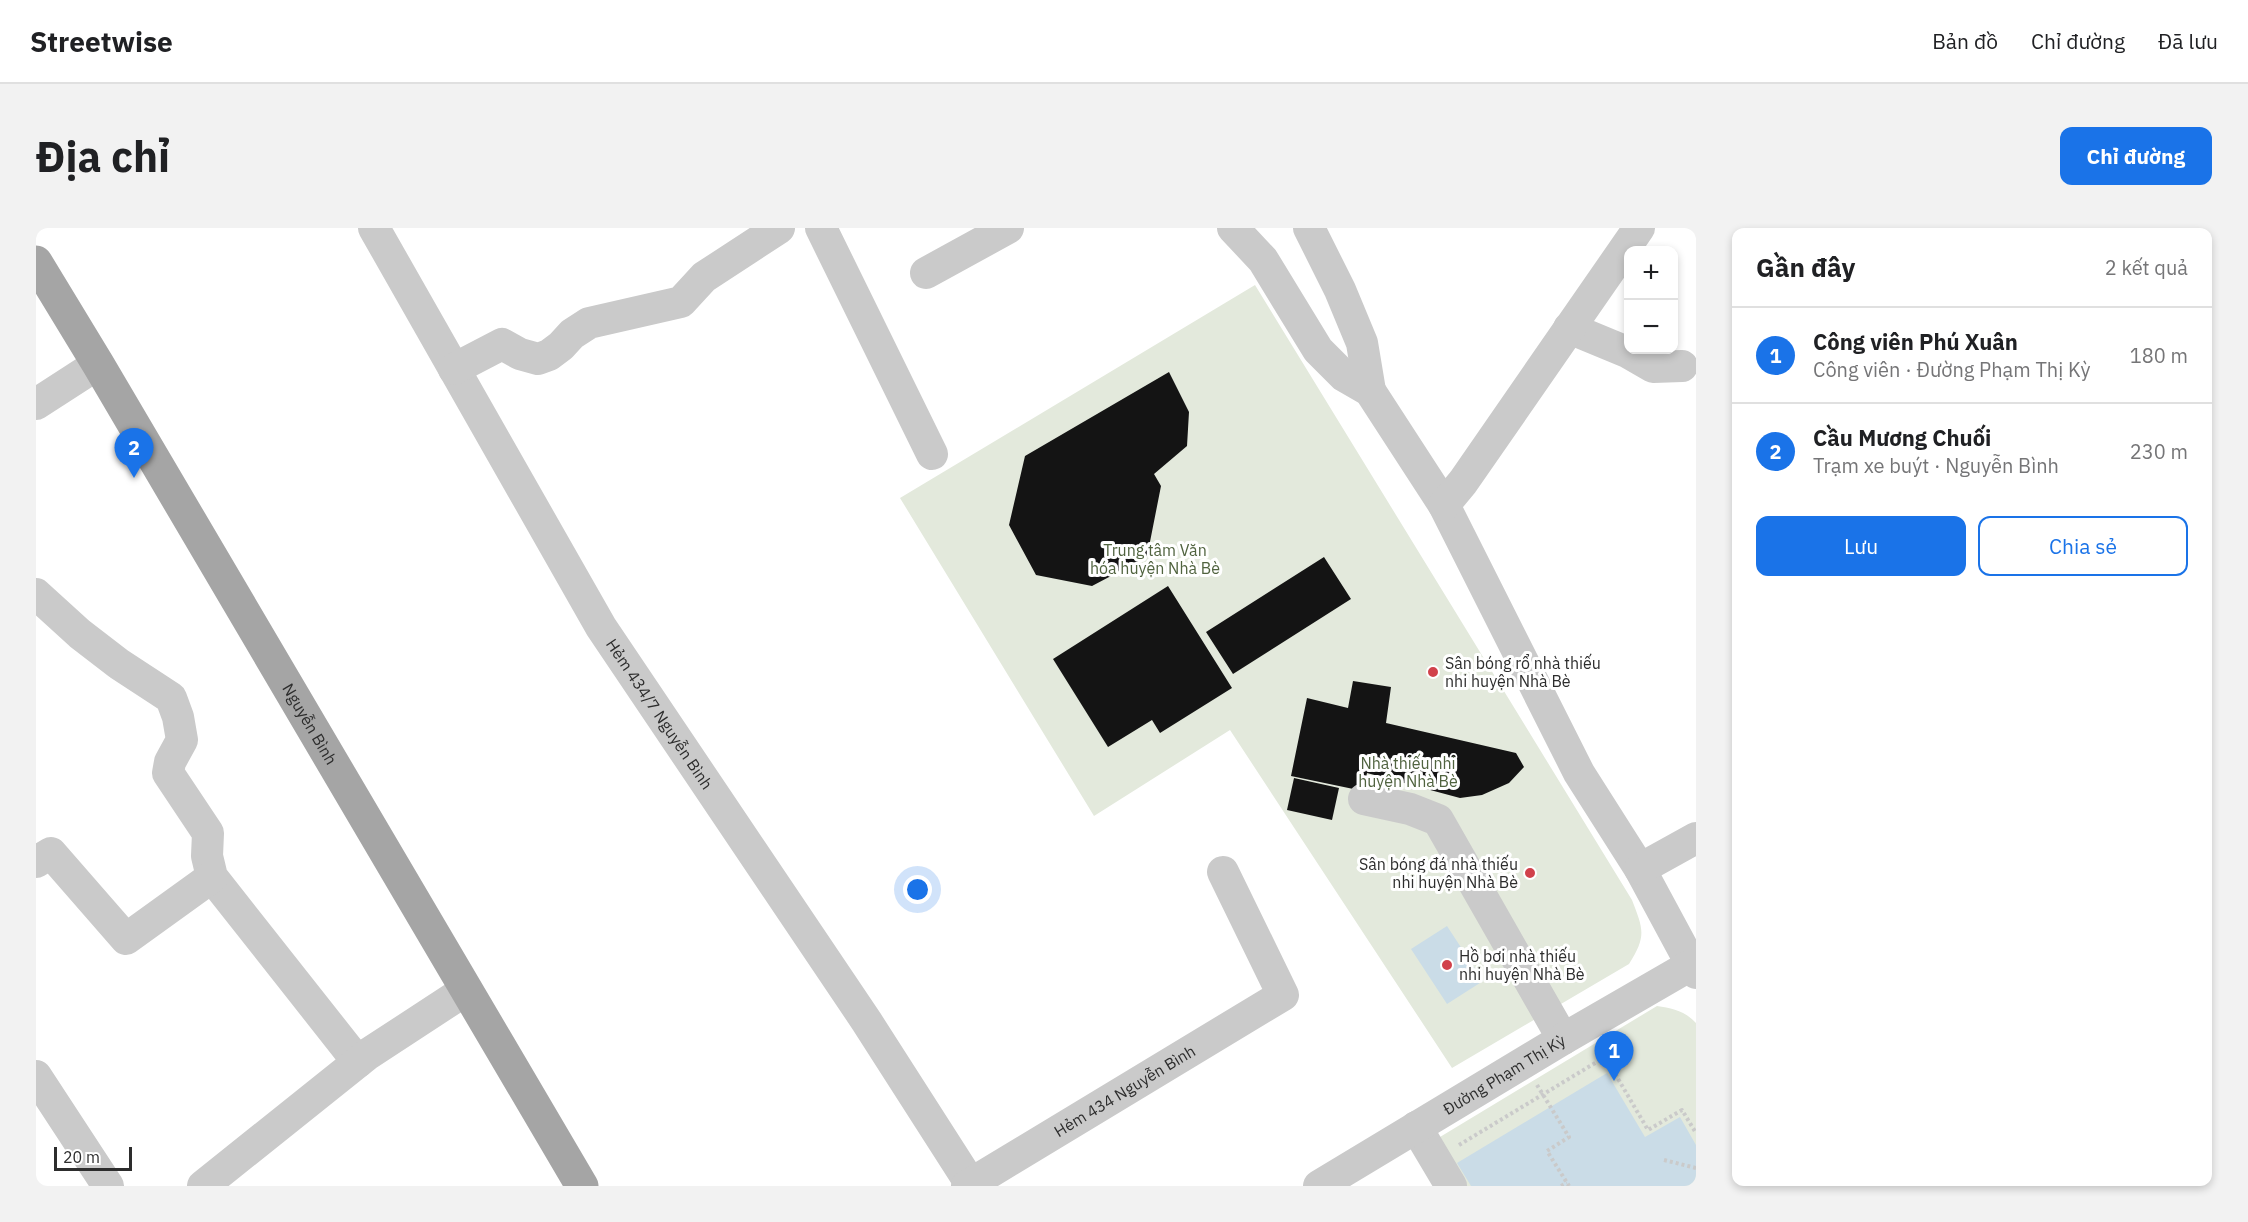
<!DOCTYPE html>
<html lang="vi">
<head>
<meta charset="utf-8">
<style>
  :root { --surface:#fff; --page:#f2f2f2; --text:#202124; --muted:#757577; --line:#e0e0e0; --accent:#1a73e8 }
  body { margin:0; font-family:"IBM Plex Sans",sans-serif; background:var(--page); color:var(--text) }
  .controls { position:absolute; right:18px; top:18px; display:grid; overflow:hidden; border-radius:12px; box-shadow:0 3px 9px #0003 }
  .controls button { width:54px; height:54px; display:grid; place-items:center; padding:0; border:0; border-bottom:2px solid var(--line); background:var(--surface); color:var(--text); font:30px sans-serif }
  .scale { position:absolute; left:18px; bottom:15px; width:78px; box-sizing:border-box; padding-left:6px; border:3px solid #2d2d2d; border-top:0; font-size:16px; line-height:21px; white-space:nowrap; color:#2d2d2d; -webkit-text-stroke:4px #fff; paint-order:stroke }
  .you { position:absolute; left:882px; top:662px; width:21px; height:21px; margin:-15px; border:4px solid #fff; border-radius:50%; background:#1a73e8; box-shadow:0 0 0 9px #1a73e833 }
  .badge { display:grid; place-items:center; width:39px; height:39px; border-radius:50%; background:var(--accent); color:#fff; font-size:20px; font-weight:700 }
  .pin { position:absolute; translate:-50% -50px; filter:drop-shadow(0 2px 3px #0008) }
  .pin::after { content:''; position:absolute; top:32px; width:21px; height:18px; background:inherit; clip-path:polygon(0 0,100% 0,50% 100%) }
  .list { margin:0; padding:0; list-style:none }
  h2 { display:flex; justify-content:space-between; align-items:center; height:78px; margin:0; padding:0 24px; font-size:26px }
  h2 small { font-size:20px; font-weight:400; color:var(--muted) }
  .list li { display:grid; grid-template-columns:39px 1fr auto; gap:18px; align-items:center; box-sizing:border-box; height:96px; padding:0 24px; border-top:2px solid var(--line) }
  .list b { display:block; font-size:22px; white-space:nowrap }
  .list p { margin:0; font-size:20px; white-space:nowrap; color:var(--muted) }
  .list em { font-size:20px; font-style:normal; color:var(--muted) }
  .actions { display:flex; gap:12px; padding:18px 24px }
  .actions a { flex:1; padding:14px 0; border:2px solid var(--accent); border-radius:12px; text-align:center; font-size:21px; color:var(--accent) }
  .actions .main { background:var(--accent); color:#fff }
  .map { position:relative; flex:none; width:1660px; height:958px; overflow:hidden; border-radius:12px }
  header { display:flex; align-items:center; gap:36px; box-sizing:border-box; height:84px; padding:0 30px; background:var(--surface); border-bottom:2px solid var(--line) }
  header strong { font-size:28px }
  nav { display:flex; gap:33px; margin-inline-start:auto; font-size:21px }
  .intro { display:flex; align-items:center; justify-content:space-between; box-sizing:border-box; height:144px; padding:0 36px }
  h1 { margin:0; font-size:42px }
  .button { padding:15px 27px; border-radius:12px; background:var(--accent); color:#fff; font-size:21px; font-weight:700 }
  main { display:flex; gap:36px; padding:0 36px }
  aside { flex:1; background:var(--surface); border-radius:12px; box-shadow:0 3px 9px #0003 }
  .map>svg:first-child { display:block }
</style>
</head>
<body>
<header>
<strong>Streetwise</strong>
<nav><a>Bản đồ</a><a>Chỉ đường</a><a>Đã lưu</a></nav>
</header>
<div class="intro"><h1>Địa chỉ</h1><a class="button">Chỉ đường</a></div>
<main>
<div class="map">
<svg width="1660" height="958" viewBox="0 0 1660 958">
  <rect width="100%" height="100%" fill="#fff"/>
  <path fill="#e3e9dc" d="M1219 57 1596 672C1607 701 1611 708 1593 736L1416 840 1194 502 1058 588 864 270Z
    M1621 778C1636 780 1649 783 1660 795V958H1427L1399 912Z"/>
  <path fill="#cadce7" d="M1411 698 1447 753 1411 776 1375 721Z
    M1571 845 1609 909 1644 889 1660 917V958H1435L1421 935Z"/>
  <path fill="#141414" d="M1133 144 1153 184 1151 218 1118 246 1125 258 1111 329 1056 358 1000 347 973 297 989 228Z
    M1288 329 1315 371 1197 446 1170 404Z
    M1132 358 1196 460 1124 505 1116 492 1072 519 1017 431Z
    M1317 453 1355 459 1350 495 1480 525 1488 539 1473 555 1446 567 1424 570 1331 545 1327 563 1255 548 1271 470 1312 480Z
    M1258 550 1303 560 1296 592 1251 582Z"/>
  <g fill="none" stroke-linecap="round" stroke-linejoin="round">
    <path stroke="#cacaca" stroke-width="4" stroke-dasharray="3 3" stroke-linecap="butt" d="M1564 820 1612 902 1646 882 1660 905
      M1501 857 1533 909 1511 923 1533 958
      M1423 917 1569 829
      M1628 932 1660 940
      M1525 958 1531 955"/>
    <g stroke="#cacaca" stroke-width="32">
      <path id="s1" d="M338 0 565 399 831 794 936 958"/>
      <path d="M785 0 896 226"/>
      <path d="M1197 0 1227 32 1282 122 1308 148 1334 163 1408 277 1543 545 1604 641 1660 745"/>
      <path d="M1273 0 1304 62 1326 115 1334 163"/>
      <path d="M890 45 972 0"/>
      <path d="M1533 100 1591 124 1617 139 1646 138"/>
      <path d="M418 141 466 116 484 126 502 131 513 127 525 118 536 106 553 95 645 74 668 49 743 0"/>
      <path d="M0 176 62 136"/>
      <path d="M1408 277 1427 254 1603 0"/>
      <path d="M0 366 44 406 83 436 135 470 142 489 146 512 134 534 132 545 172 605 171 628 176 649 322 834"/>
      <path d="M1328 571 1374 581 1402 592 1527 811"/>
      <path d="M0 634 15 625 90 711 176 649"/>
      <path d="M1604 641 1660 610"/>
      <path d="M0 848 72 958"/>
      <path d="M1380 899 1415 958"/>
      <path d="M167 958 332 826 430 762"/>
      <path id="s2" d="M931 958 1247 767 1187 644"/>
      <path id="s3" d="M1283 958 1527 811 1655 737"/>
    </g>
    <path stroke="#a5a5a5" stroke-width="33" id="s4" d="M0 34 62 136 546 958"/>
  </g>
  <g fill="#d1414b" stroke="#fff" stroke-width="2">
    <circle cx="1397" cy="444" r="6"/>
    <circle cx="1494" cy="645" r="6"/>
    <circle cx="1411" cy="737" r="6"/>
  </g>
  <g text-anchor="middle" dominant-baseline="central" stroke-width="6" stroke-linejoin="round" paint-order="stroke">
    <g font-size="16" fill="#50633f" stroke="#fff">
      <text x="1119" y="322">Trung tâm Văn<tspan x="1119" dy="18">hóa huyện Nhà Bè</tspan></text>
      <text x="1372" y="535">Nhà thiếu nhi<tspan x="1372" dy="18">huyện Nhà Bè</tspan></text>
    </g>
    <g font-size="16" fill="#2d2d2d" stroke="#fff" text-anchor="start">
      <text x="1409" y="435">Sân bóng rổ nhà thiếu<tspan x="1409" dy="18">nhi huyện Nhà Bè</tspan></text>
      <text x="1482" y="636" text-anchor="end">Sân bóng đá nhà thiếu<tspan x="1482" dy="18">nhi huyện Nhà Bè</tspan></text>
      <text x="1423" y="728">Hồ bơi nhà thiếu<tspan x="1423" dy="18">nhi huyện Nhà Bè</tspan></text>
    </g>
    <g font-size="16" fill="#2d2d2d" stroke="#fff">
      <text stroke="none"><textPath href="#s1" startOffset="564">Hẻm 434/7 Nguyễn Bình</textPath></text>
      <text stroke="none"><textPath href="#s4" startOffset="537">Nguyễn Bình</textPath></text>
      <text stroke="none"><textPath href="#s3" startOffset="216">Đường Phạm Thị Kỳ</textPath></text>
      <text stroke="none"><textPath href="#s2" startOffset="184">Hẻm 434 Nguyễn Bình</textPath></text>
    </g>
  </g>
</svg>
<div class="controls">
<button>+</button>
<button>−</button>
</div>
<div class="scale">20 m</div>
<div class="you"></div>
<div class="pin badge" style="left:1578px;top:853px">1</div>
<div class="pin badge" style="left:98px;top:250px">2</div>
</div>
<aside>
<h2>Gần đây<small>2 kết quả</small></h2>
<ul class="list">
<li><span class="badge">1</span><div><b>Công viên Phú Xuân</b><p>Công viên · Đường Phạm Thị Kỳ</p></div><em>180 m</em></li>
<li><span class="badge">2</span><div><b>Cầu Mương Chuối</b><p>Trạm xe buýt · Nguyễn Bình</p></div><em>230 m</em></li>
</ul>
<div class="actions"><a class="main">Lưu</a><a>Chia sẻ</a></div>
</aside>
</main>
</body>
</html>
